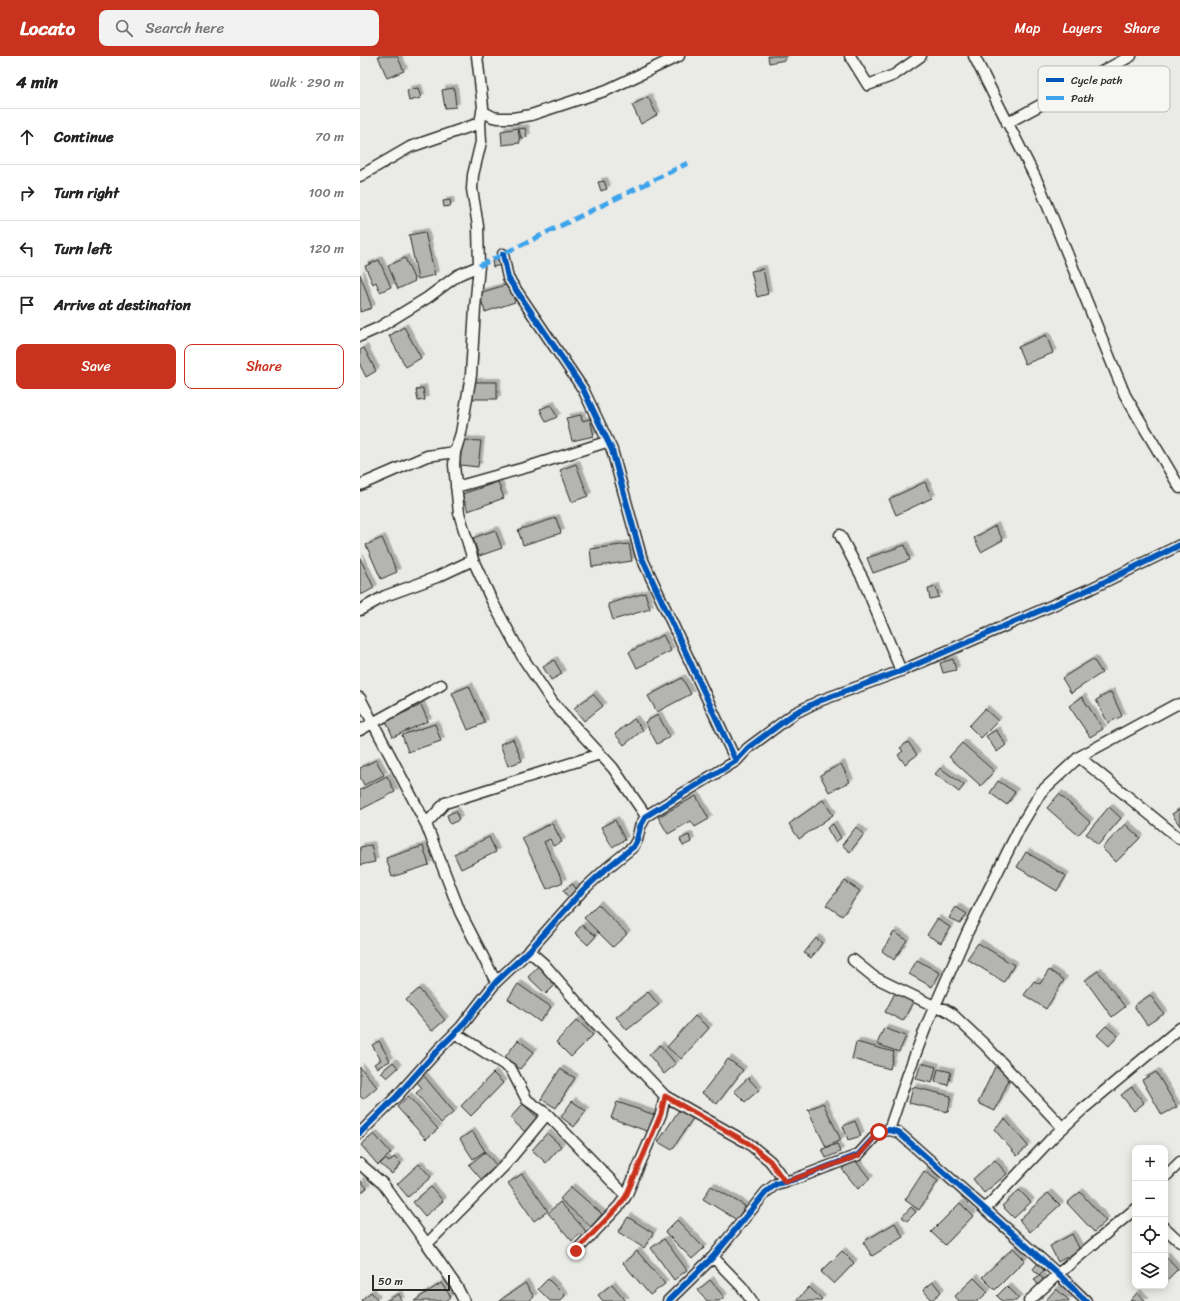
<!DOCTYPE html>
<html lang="en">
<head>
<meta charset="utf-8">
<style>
  :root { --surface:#fff; --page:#f2f2f2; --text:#222; --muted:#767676; --line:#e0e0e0; --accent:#c8321e }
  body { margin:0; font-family:Sriracha,sans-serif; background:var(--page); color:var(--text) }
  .controls { position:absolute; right:12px; bottom:12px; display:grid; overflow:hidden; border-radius:8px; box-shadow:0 2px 10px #0003 }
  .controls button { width:36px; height:36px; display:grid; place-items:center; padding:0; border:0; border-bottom:1px solid var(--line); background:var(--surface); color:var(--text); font:20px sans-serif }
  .scale { position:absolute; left:12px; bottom:10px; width:78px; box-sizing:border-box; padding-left:4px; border:2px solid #2b2b2b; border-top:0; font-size:11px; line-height:14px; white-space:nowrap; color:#2b2b2b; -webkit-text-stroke:3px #f6f6f2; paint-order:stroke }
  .stop { position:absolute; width:12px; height:12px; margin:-9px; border:3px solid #c8321e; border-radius:50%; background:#fff }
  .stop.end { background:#c8321e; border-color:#fff; box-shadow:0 1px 4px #0008 }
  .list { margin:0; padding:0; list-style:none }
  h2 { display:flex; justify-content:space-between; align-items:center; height:52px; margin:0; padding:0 16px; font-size:17px }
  h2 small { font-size:13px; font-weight:400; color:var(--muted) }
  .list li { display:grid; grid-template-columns:26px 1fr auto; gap:12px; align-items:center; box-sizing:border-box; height:56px; padding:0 16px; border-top:1px solid var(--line) }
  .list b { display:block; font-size:15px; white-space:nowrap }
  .list em { font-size:13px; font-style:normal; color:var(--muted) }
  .actions { display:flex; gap:8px; padding:12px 16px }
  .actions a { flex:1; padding:9px 0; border:1px solid var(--accent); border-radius:8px; text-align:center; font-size:14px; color:var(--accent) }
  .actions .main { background:var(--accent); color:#fff }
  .icon { flex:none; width:22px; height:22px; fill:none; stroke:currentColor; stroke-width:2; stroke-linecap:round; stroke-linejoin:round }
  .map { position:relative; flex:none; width:820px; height:1245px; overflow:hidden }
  header { display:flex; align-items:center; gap:24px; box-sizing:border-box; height:56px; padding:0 20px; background:var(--accent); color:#fff }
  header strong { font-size:19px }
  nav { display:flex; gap:22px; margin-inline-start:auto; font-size:14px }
  .search { width:280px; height:36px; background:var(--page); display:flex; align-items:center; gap:10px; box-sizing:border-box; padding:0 14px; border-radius:8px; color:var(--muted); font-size:15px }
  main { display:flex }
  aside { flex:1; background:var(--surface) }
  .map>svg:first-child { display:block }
</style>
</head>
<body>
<header>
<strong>Locato</strong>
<div class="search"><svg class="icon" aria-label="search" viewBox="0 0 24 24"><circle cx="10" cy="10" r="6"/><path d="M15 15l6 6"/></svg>Search here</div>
<nav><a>Map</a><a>Layers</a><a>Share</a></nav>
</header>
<main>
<aside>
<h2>4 min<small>Walk · 290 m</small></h2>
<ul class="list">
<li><svg class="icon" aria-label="ahead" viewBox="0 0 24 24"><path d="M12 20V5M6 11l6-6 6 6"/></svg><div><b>Continue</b></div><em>70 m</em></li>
<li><svg class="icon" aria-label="right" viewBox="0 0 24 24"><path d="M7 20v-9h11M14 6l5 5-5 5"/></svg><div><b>Turn right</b></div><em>100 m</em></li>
<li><svg class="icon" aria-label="left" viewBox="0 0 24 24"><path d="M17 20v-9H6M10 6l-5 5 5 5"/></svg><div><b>Turn left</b></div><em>120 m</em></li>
<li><svg class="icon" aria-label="arrive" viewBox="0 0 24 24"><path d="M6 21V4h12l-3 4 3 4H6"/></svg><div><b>Arrive at destination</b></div></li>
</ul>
<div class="actions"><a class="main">Save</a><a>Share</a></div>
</aside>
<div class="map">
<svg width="820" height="1245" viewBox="0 0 820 1245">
  <defs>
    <filter id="shadow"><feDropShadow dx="3.5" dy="-3.5" stdDeviation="0" flood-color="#0004"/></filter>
  </defs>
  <rect width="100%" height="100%" fill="#eaeae6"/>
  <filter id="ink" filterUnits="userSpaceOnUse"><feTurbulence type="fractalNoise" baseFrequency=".025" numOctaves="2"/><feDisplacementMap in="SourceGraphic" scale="8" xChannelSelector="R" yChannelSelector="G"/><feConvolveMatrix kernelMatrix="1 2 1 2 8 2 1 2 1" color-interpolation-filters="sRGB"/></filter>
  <g filter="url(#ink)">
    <path fill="#b4b4b1" stroke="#2b2b2b" filter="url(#shadow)" d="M18 0H37L44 15 27 22Z
      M408 0H425V4L409 7Z
      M58 32 61 42 49 45 47 34Z
      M94 32 96 51 85 52 82 34Z
      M288 41 297 59 281 68 272 49Z
      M158 72 160 87 142 89 141 75Z
      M165 72 167 81 161 82 159 73Z
      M244 125 247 133 241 135 238 126Z
      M90 144 91 150 84 151 83 145Z
      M65 176 75 219 58 223 49 179Z
      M45 202 55 225 38 233 28 210Z
      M140 203 142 209 133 211 132 205Z
      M19 204 31 231 20 236 16 226 13 228 5 210Z
      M403 213 408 238 397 241 391 215Z
      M0 218 12 252 0 256Z
      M149 228 155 246 125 256 119 237Z
      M44 271 61 302 46 311 29 280Z
      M686 279 693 297 665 308 658 291Z
      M4 292 16 315 6 321 0 309V294Z
      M112 326H137V343H112Z
      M63 332 65 344 58 345 56 334Z
      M191 349 197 361 186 366 180 353Z
      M221 359 222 365 230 363 234 380 212 385 206 362Z
      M102 384 121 385 118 411 100 409Z
      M216 408 228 440 212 446 200 414Z
      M138 426 144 442 108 455 102 438Z
      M565 426 572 442 536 459 529 443Z
      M196 462 201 477 163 489 158 474Z
      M635 470 643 484 621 496 614 482Z
      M135 474 142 492 119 500 113 482Z
      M22 482 37 516 21 523 6 489Z
      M269 488 272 505 232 511 230 493Z
      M545 489 550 504 513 517 507 502Z
      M0 502 14 532 1 539 0 537Z
      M576 531 579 541 570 543 568 533Z
      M285 537 290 553 253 564 248 548Z
      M303 579 311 595 277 612 269 596Z
      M593 603 596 614 583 617 580 607Z
      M733 603 742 617 711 637 702 622Z
      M194 604 202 618 191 624 183 611Z
      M322 622 331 638 297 656 288 640Z
      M109 630 125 667 108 674 92 637Z
      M751 636 762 660 748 667 736 644Z
      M233 638 243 650 224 665 214 652Z
      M722 641 743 673 730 681 709 650Z
      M61 649 68 665 33 681 26 665Z
      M625 653 638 665 621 682 609 670Z
      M298 659 310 681 297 688 285 666Z
      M274 663 283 674 264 689 255 678Z
      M75 668 81 685 48 696 42 679Z
      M636 674 646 689 637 696 626 680Z
      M153 683 162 705 148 710 140 688Z
      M548 686 557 699 545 708 538 699 543 695 540 692Z
      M602 687 634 715 621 730 589 701Z
      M16 704 24 719 4 729 0 721V712Z
      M481 708 490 726 469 736 460 719Z
      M580 712 604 729 599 736 575 718Z
      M27 720 35 736 0 754V734Z
      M638 725 655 736 647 749 630 737Z
      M699 738 730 766 718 779 687 752Z
      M336 740 349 763 335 771 331 765 308 778 298 761Z
      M463 744 473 759 439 783 429 768Z
      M749 751 761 762 738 789 726 778Z
      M820 753V770L812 758Z
      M96 755 99 764 90 768 87 759Z
      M255 764 265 784 252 791 241 771Z
      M192 767 202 786 193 790 190 783 184 786 203 826 187 833 162 782Z
      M473 768 481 782 475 786 467 772Z
      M765 768 780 782 756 806 742 792Z
      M496 771 504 778 490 796 482 789Z
      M329 779 331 786 323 790 320 783Z
      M129 781 136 796 101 813 94 798Z
      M11 789 15 806 0 809V791Z
      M63 790 69 809 32 821 26 802Z
      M666 796 706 820 697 835 657 811Z
      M485 825 500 835 482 860 466 849Z
      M213 828 217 835 208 841 203 834Z
      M238 848 267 878 253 891 224 862Z
      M596 851 607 858 600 868 589 862Z
      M577 863 590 871 581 887 567 879Z
      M222 869 236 880 228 889 215 877Z
      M534 876 547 884 534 904 522 895Z
      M456 882 462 887 451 902 444 897Z
      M618 887 654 909 644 926 607 903Z
      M557 904 580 917 572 931 549 918Z
      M179 909 198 926 186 938 168 921Z
      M689 914 704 924 686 953 664 939 674 925 680 928Z
      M738 915 765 951 752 961 725 924Z
      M158 928 191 951 180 966 148 943Z
      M59 933 85 964 72 975 46 944Z
      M537 933 555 942 543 965 525 956Z
      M288 936 299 949 267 974 256 961Z
      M790 939 804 958 787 969 774 950Z
      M335 960 349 972 321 1003 307 991Z
      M217 964 233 979 211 1001 196 986Z
      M746 970 758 980 749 990 737 979Z
      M524 972 546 980 539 996 517 988Z
      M158 984 174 996 160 1013 145 1001Z
      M19 985 30 1005 17 1012 14 1008 21 1004 12 989Z
      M496 986 534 996 530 1013 492 1003Z
      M300 989 316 1008 304 1018 289 999Z
      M368 1003 383 1014 357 1048 342 1037Z
      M33 1006 38 1012 27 1022 21 1016Z
      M561 1007 576 1011 572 1027 556 1023Z
      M0 1011 17 1031 3 1043 0 1040Z
      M635 1011 651 1019 635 1055 618 1047Z
      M200 1013 215 1022 196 1052 181 1043Z
      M578 1013 591 1016 588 1029 575 1026Z
      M796 1016 817 1051 802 1059 782 1024Z
      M133 1017 143 1027 111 1060 101 1050Z
      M63 1019 94 1056 81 1067 56 1037 62 1032 56 1025Z
      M388 1022 399 1034 385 1046 374 1035Z
      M553 1031 591 1040 588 1056 549 1047Z
      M772 1031 784 1047 774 1055 761 1039Z
      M48 1040 78 1073 66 1083 37 1051Z
      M212 1045 226 1055 214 1071 201 1061Z
      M257 1046 295 1059 289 1076 251 1062Z
      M463 1047 481 1084 466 1091 448 1054Z
      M163 1048 178 1062 165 1076 150 1062Z
      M319 1054 333 1062 312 1094 298 1086Z
      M645 1063 668 1090 657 1100 634 1073Z
      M495 1065 501 1080 488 1084 483 1070Z
      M112 1075 125 1095 113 1103 100 1083Z
      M187 1077 201 1090 186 1107 172 1094Z
      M14 1078 31 1097 18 1109 1 1089Z
      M477 1088 480 1096 466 1102 462 1093Z
      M125 1096 137 1110 121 1123 109 1109Z
      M34 1101 41 1108 32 1118 20 1108 25 1103 29 1106Z
      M494 1103 510 1123 498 1133 482 1113Z
      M635 1104 647 1118 624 1137 613 1123Z
      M59 1108 71 1121 48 1141 37 1128Z
      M564 1115 578 1125 559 1154 545 1144Z
      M162 1118 188 1155 174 1165 148 1127Z
      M0 1124 7 1132 0 1138Z
      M351 1130 385 1150 377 1164 343 1143Z
      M71 1131 83 1145 65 1160 53 1146Z
      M211 1131 242 1158 231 1171 200 1143Z
      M659 1134 671 1146 654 1162 642 1150Z
      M720 1136 746 1165 734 1176 707 1147Z
      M688 1137 700 1149 670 1176 659 1164Z
      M200 1146 225 1174 212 1185 188 1157Z
      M600 1147 613 1160 585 1189 571 1176Z
      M551 1151 556 1156 547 1165 542 1161Z
      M268 1161 293 1177 284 1192 258 1176Z
      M317 1164 344 1192 332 1203 305 1176Z
      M535 1167 543 1181 512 1200 503 1186Z
      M712 1178 720 1194 698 1206 690 1190Z
      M304 1183 327 1214 314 1224 291 1192Z
      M653 1192 665 1204 635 1234 622 1221Z
      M277 1195 305 1228 290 1239 263 1207Z
      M482 1195 494 1207 474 1228 461 1216Z
      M805 1199 818 1213 805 1226Z
      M678 1207 684 1214 679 1219 673 1213Z
      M680 1219 684 1225 678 1229 674 1223Z
      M614 1222 628 1236 618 1245H599L595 1240Z
      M188 1223 205 1240 200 1245H190L178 1233Z
      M350 1224 364 1241 359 1245H347L338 1234Z
      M573 1226 581 1236 572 1244 563 1234Z
      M81 1227 91 1241 86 1245H54Z
      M165 1227 174 1241 169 1245H139Z
      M252 1228 266 1245H243L238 1239Z
      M647 1230 659 1242 656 1245H642L637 1240Z
      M449 1231 462 1243 460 1245H436Z
      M696 1233 710 1245H685Z
      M11 1236 17 1243 15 1245H2L1 1244Z
      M777 1237 786 1245H770Z
      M39 1238 42 1245H25Z"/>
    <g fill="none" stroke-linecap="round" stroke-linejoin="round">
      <g stroke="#2b2b2b" stroke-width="13">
        <path id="minor" d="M490 0 508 29 534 19 561 0
          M614 0 680 131 765 339 820 432
          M122 55 133 61 139 62H153L171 59 247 34 319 0
          M647 67 771 0
          M0 120 50 91 120 67
          M143 198 148 222 223 333 252 394 281 500 376 705
          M0 280 18 272 67 242 98 219 119 210
          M95 396 101 377 111 319 115 252 119 210 118 170 112 133 113 119 121 86 120 67 123 51 117 0
          M0 429 67 400 95 396 94 409 99 457 113 504 132 545 163 602 193 647 253 712 286 760
          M96 431 171 410 243 387
          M480 479 503 523 541 615
          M0 554 25 540 77 521 113 504
          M0 642 66 768 100 856 136 926
          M0 674 81 629
          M719 701 820 783
          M66 768 85 747 240 698
          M169 895 184 908 228 959 305 1040 388 1087 410 1105 425 1125
          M493 904 514 921 574 950 584 953 591 957 625 989 703 1072
          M95 977 151 1013 167 1044 187 1058 266 1140
          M529 1074 549 1015 567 968 607 877 660 771 681 736 719 701 815 649 820 648
          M0 1077 37 1040 78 994 101 971 136 926 169 895 222 835 247 812 273 791 277 784 280 771 286 760 376 705 388 692 435 657 459 645 541 615 730 533 820 489
          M0 1108 23 1128 67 1188 97 1231 104 1245
          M805 1121 820 1106
          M625 1153 692 1082 723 1053 820 972
          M805 1172 820 1186
          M67 1188 145 1109 187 1058
          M216 1195 259 1150 266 1140 301 1058 305 1040
          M353 1201 382 1231 392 1245
          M308 1245 353 1201 406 1136 416 1128 435 1123 498 1099 519 1076 529 1074 538 1076 698 1218 726 1245
          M669 1245 698 1218 775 1153"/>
      </g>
      <use href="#minor" stroke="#f6f6f2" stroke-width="10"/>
      <path stroke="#3ea3eb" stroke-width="5" stroke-dasharray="10 5" stroke-linecap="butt" d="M119 210 328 107"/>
      <g stroke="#f6f6f2" stroke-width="8">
        <path id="cycleway" d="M143 198 148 222 223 333 252 394 281 500 376 705
          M0 1077 37 1040 78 994 101 971 136 926 169 895 222 835 247 812 273 791 277 784 280 771 286 760 376 705 388 692 435 657 459 645 541 615 730 533 820 489
          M308 1245 353 1201 406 1136 416 1128 435 1123 498 1099 519 1076 529 1074 538 1076 698 1218 726 1245"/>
      </g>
      <use href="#cycleway" stroke="#0057b8" stroke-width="6"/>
    </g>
  </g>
  <g fill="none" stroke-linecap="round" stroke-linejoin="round" filter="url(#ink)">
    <path stroke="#c8321e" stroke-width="5" d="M216 1195 259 1150 266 1140 301 1058 305 1040 388 1087 410 1105 425 1126 498 1100 519 1076"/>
  </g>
  <rect x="678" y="10" width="132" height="46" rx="6" fill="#f6f6f2" stroke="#b9b9b6" stroke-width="1"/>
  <rect x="686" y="22" width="18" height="4" fill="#0057b8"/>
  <rect x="686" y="40" width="18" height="4" fill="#3ea3eb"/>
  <g font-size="11" fill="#2b2b2b">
    <text x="711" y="28">Cycle path</text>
    <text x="711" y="46">Path</text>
  </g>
</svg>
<div class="controls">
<button>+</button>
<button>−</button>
<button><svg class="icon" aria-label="locate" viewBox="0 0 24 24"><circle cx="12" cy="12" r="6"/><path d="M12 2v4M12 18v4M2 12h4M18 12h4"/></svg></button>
<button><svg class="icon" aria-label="layers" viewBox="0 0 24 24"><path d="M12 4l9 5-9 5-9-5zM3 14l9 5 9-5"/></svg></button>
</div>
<div class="scale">50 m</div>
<div class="stop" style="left:519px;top:1076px"></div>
<div class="stop end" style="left:216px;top:1195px"></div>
</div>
</main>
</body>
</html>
